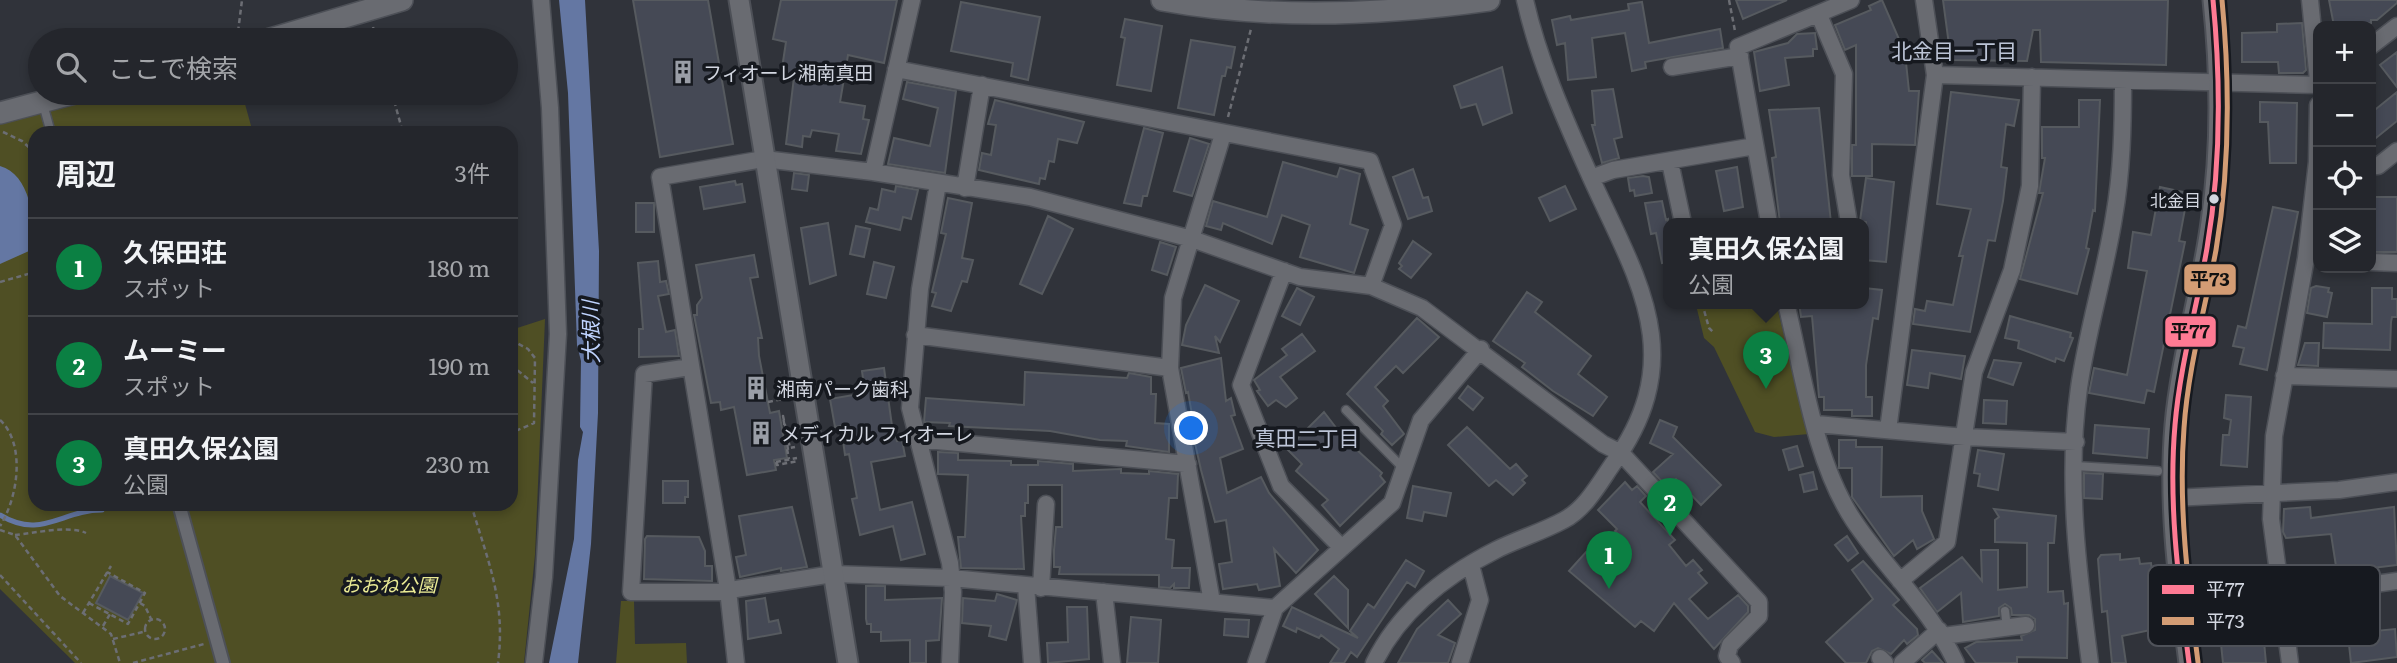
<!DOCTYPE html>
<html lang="ja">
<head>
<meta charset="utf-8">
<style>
  :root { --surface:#24262c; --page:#2c2e34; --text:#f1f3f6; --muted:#a3a5a9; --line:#414348; --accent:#0b8043 }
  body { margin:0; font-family:Literata,"Noto Sans JP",serif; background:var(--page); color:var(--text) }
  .controls { position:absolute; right:21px; top:21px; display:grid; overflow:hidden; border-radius:14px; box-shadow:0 4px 10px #0003 }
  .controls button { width:63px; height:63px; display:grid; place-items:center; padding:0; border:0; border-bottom:2px solid var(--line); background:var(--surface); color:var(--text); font:35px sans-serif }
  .you { position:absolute; left:1192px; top:429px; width:24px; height:24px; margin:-18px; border:5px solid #fff; border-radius:50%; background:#1a73e8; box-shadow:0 0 0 10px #1a73e833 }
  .badge { display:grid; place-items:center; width:46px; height:46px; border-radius:50%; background:var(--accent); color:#fff; font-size:23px; font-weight:700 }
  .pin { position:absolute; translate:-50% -58px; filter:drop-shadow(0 2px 4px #0008) }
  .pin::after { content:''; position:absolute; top:37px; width:24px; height:21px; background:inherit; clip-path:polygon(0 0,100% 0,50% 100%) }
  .popup { position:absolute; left:1663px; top:218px; width:206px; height:91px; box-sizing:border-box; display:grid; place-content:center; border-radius:14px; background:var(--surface); filter:drop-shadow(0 2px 5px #0005); font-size:23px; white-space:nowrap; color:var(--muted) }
  .popup b { font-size:26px; color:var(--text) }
  .popup::after { content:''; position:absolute; left:50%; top:100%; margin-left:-14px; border:14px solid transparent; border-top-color:var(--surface) }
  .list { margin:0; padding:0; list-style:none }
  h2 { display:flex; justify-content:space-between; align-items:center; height:91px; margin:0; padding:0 28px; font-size:30px }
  h2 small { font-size:23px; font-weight:400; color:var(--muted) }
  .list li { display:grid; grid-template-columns:46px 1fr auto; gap:21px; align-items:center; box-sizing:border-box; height:98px; padding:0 28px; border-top:2px solid var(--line) }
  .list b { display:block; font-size:26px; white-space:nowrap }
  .list p { margin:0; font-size:23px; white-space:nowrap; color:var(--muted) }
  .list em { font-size:23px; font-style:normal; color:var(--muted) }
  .icon { flex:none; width:38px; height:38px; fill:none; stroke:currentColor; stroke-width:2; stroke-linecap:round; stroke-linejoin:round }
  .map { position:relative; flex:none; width:2397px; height:663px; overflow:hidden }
  .search { position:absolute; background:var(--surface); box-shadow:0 4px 10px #0003; left:28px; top:28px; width:490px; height:77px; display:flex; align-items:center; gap:18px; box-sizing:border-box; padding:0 24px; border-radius:38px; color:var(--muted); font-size:26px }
  .panel { position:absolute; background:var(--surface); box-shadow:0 4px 10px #0003; left:28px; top:126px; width:490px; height:385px; border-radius:21px }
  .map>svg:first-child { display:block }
</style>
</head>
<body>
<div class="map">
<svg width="2397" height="663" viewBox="0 0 2397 663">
  <rect width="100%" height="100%" fill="#30333a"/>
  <path fill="#4f4f24" d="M112 93H242L253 133H35V504H511V330L545 319 535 555 524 663H75L0 589V123Z
    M1703 303H1776L1809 434 1774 437 1755 432 1714 347 1704 338 1696 305Z
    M621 601H634L635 644 686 643 687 663H616Z"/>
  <path fill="#6477a3" d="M559 0H585L599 251 598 413 591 544 578 663H549L574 539 578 460 583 432 580 427 581 361 577 345 568 93Z
    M0 166C30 174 35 221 35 246L29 251 0 264Z"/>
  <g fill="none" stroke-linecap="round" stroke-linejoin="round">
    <path stroke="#6477a3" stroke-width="5" d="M0 515C41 540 62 510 102 510"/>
  </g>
  <path fill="#454955" stroke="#565a5f" stroke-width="2" d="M633 0H708L733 144 660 157Z
    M781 0H897L884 63 848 55 840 102 865 106 863 119 869 120 861 154 836 151 839 134 812 130 810 137 803 136 802 147 786 144 794 77 781 75 786 42 773 39Z
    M1736 0H1787L1743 19Z
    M1882 0 1905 53 1909 91H1919L1915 145 1872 144V176H1852V145H1856V45L1845 50 1835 25 1871 10 1869 6Z
    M1943 0H2168L2166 65 2041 62 2040 30H2033L2027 61 1951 60Z
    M2329 0H2397V3L2377 20H2371V23L2334 26Z
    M961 2 1040 17 1028 80 1011 76 1013 63 951 51Z
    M1642 2 1649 43 1720 29 1723 48 1645 62 1646 68 1632 71 1625 33 1592 38 1596 77 1568 80 1565 43 1557 45 1552 20 1570 16 1571 20 1629 10 1628 4Z
    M1125 19 1162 26 1151 91 1117 85 1125 38 1121 37Z
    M2302 23 2306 70 2303 73H2279L2278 62H2242V33L2277 32V24Z
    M1815 33 1817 49H1813V56L1785 58 1789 85 1760 91 1754 52 1788 43 1797 34Z
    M1191 40 1235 47 1231 68 1227 67 1225 76H1222L1214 115 1178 108Z
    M2397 52V87L2380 65Z
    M1502 67 1512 113 1483 125 1476 104 1461 108 1454 86Z
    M907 82 956 91 945 173 888 164 894 138 930 146 938 108 903 99Z
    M1613 89 1622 137 1614 139 1619 158 1602 163 1592 125H1595L1592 91Z
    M1951 92 2019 100 2014 126 2006 124 2001 167 2007 168 2003 201 1995 241 1988 240 1970 332 1913 324 1915 309 1925 311 1927 301 1953 305 1963 256H1959L1971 209 1937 204Z
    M2397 92V121L2371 142V113Z
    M995 100 1084 122 1077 143 1058 139 1054 162 1049 161 1045 179 1040 178 1039 184 979 170 982 153 991 155 996 125 988 124Z
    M2079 100H2100L2095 211 2093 210 2086 248 2089 249 2077 294 2020 279 2043 193H2039L2045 158H2042V127H2079Z
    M2260 102 2297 103 2296 163H2270L2268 122H2260Z
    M1819 108 1831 223H1780L1772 158 1776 157 1769 110Z
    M1144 128 1163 133 1147 196H1143L1141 206 1124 203Z
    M1190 138 1209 144 1192 196 1174 191Z
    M1283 162 1337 177 1340 168 1360 174 1350 224 1368 230 1354 273 1300 257 1310 225 1282 215 1272 244 1223 223 1221 230 1206 226 1213 201 1267 217Z
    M1737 167 1743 207 1724 211 1716 171Z
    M1413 169 1423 198 1428 197 1432 211 1408 219 1393 177Z
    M794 173 809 175 807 191 792 189Z
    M1643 176 1649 177 1652 193 1635 196 1634 190 1630 191 1628 178Z
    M1866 178 1894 182 1886 262 1864 260 1866 222 1860 221Z
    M735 181 736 185 742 184 745 202 704 209 700 187Z
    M896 186 918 190 911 219 903 217 900 230 866 222 870 208 878 210 882 189 895 192Z
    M1565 186 1576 209 1550 221 1539 198Z
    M2160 187 2188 193 2179 241 2185 242 2154 392 2147 390 2144 403 2089 393 2094 368 2127 375 2147 271 2128 268 2133 232 2151 235Z
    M2373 197H2397V252H2373Z
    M948 198 972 203 962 258 973 260 967 282 962 281 951 311 932 306 936 293 932 292 946 234 941 233Z
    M1662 201 1666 220 1668 219V262L1662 263 1656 233 1651 234 1645 203Z
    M636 203H654V232H636Z
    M2273 207 2298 212 2267 370 2240 364 2244 348 2233 346 2238 326 2246 328Z
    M1048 216 1073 229 1042 294 1020 284Z
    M828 223 836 275 810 284 801 228Z
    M856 226 870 229 864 257 850 254Z
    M1413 241 1431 254 1411 278 1399 269 1402 266 1399 263Z
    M1160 242 1176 247 1167 275 1152 270Z
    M754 255 758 277 750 278 762 338H758L759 356 770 413 779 411 787 458 774 460 776 470 747 475 734 407 721 410 720 402 711 403 694 315H697V305L702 298 696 265Z
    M658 261 660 282 666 281 669 294 658 296 666 332 675 330 679 356 639 357V329H643L638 263Z
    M874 262 894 267 886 298 867 294Z
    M1205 285 1239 301 1220 342 1215 336 1219 353 1182 345 1186 325Z
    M2316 286 2329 288 2328 292 2332 293 2327 317 2307 313 2311 288Z
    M1297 288 1314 297 1300 325 1282 316Z
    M1864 288 1882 290 1878 319 1873 318 1866 365V397H1872V416H1852V410H1824V397H1819L1812 316 1801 317 1799 303H1864Z
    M2372 288H2392V299H2397V317H2392L2391 322 2390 350 2323 348 2324 323 2372 324Z
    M1527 292 1542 302 1535 312 1591 356 1578 374 1607 397 1593 416 1553 391 1522 367 1525 363 1493 341Z
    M2010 316 2071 333 2070 337 2073 338 2064 361 2056 358 2055 362 2018 348 2019 341 2005 338Z
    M1417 318 1439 337 1403 373 1396 366 1375 387 1388 401 1383 406 1404 434 1392 445 1381 434 1383 431 1347 394Z
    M1302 334 1315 351 1280 377 1297 398 1286 407 1276 400 1268 406 1257 391 1260 390 1254 380 1287 355 1282 349Z
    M2305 343H2319L2318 366 2298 365Z
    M1912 350 1965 356 1961 379 1930 373 1928 388 1907 385Z
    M1221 358 1226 401 1231 398 1235 415 1231 416 1243 449 1220 458 1227 493 1261 477 1269 493 1318 550 1296 573 1274 549 1280 586 1259 590 1257 584 1223 589 1219 564 1232 562 1226 520 1215 522 1201 470 1190 421 1193 420 1188 392 1186 393 1181 368Z
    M1994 360 2021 363 2013 385 1988 377Z
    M884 368 892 426 897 441 902 440 905 456 871 462 880 510 912 502 925 554 901 560 893 526 860 535 852 499 857 498 849 454 845 455 841 426 835 427 830 399 865 393 862 371Z
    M1025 372 1127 378 1129 373 1151 377V394H1156L1155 423 1169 424V452L1126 446 1127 441 1100 440 1050 431 949 426 950 423 924 422 926 398 1024 405Z
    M1468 386 1483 398 1473 410 1459 398Z
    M2226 395 2251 397 2247 467 2221 465 2223 435H2229L2231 420 2224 418Z
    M1984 400 2007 401 2006 424 1983 423Z
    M1324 412 1344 438 1382 473 1380 476 1385 482 1340 526 1322 505 1328 500 1296 471 1302 464 1287 449Z
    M1660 420 1677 427 1673 437 1721 485 1701 505 1676 479 1667 487 1653 472 1673 454 1650 443Z
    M2095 425 2149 429 2147 458 2093 453Z
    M1467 427 1510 469 1516 464 1527 476 1522 480 1525 483 1513 495 1496 480 1489 486 1448 445Z
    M1839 440H1856V447H1882L1881 497 1922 496V511L1934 539 1917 549 1913 540 1894 556 1852 497V468H1839Z
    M1797 446 1803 466 1789 470 1783 450Z
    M1978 450 2004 454 1998 490 1978 486 1980 474 1974 473Z
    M938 452 958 453V460L1011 461V465H1038V461L1073 464V471L1121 469V473L1149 474V471L1178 474 1177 498H1169L1166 539 1174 540 1172 568H1190L1189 588H1174V584L1170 588 1159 587V575L1059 574 1060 567H1054V550L1056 527H1062V485H1028V503H1025V516H1021L1024 569 961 568 958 537H965L968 475 938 474Z
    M1813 472 1817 489 1804 492 1800 475Z
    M2084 473 2103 474 2102 499 2084 498Z
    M663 481H688V497H685V503H663Z
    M1625 482 1632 490 1637 486 1646 496 1640 502 1675 540 1669 545 1686 566 1693 560 1702 570 1698 573 1707 583 1689 599 1708 619 1738 595 1748 606V612L1714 649 1674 603 1654 631 1641 621 1635 627 1569 571 1586 552 1600 563 1619 535 1615 531 1617 529 1598 510Z
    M1413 486 1451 493 1446 516 1424 512 1422 521 1407 518Z
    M792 507 807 567 781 571V568L740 577 736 557 746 555 739 516Z
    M2310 507 2311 518 2394 507 2397 565 2364 569 2365 575 2338 579 2331 534 2286 538 2283 532 2284 509Z
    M1994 509 2056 516 2054 543H2048V592L2063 591 2064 604 2068 603 2067 658 2017 657V663H1976L1965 648 1976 642 2022 640 2021 636 2035 630V619L2029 615H2012L2011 608 2005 604 1999 608V616L1963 622 1961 593 1937 612 1920 588 1962 557 1982 581 1981 550H1998V590L2027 587V543L1995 542V520L1999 517Z
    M647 536 699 537 705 551V566H712V581L644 579 645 539Z
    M1847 536 1858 553 1848 561 1835 545Z
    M2120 554V560L2139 558 2140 564 2151 563 2160 628 2122 636 2126 663H2112L2107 611 2102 612 2098 559 2101 555Z
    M1406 560 1424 571 1415 587 1407 582 1357 657 1351 652 1344 663H1330L1339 649 1321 635 1319 638 1297 628 1296 632 1283 626 1292 607 1358 638 1350 631 1368 604 1374 608Z
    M1863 561 1899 600 1893 605 1917 629 1918 635 1907 644 1904 640 1891 654 1878 648 1872 651 1866 663H1846L1826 642 1873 599 1852 570Z
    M110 576 143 593 128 620 96 603Z
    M1334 576 1348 590V628L1315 594Z
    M2267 578 2270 607 2253 609 2250 579Z
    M866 586H885V600L942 598 939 640 926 641V663H910V640L881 641V632H871V624H867L866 619Z
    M997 594 1017 600 1006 640 989 636 991 626 962 623 963 598 995 601Z
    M2371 595 2376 631 2395 629 2397 657 2351 663 2347 626 2309 629 2308 604Z
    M765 598 769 622 778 620 781 633 748 639 746 601Z
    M1448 600 1461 614 1438 635 1455 643 1448 663H1398L1417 629Z
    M1067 607H1087L1089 659 1048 663 1047 643 1068 642Z
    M1131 617 1161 620 1158 663H1127Z
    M1225 619 1249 620 1248 637 1224 635Z
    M2262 620 2266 663H2223L2221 644 2214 645 2212 629Z
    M1932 651 1943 663H1925L1922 660Z"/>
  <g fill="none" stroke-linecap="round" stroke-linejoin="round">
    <g stroke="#4d5057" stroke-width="11">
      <path id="service" d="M43 104 51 133
        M1346 410 1404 469
        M2075 466 2158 471
        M2005 611 2007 628"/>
    </g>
    <g stroke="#4d5057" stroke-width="16">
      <path id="pedestrian" d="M179 504 223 663"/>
    </g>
    <g stroke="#4d5057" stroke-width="19">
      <path id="minor" d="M2310 0 2318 81
        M1819 15 1844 74 1841 175 1849 223
        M2371 46 2397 26
        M1672 67 1740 56
        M896 69 1370 161 1393 225 1371 286
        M1935 75 2318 85
        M1670 162 1683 223
        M2371 166H2378L2397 151
        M873 172 912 0
        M1591 178 1613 170 1755 146
        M938 183 920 289 910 408 950 563 953 592 950 663
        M965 188 982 85
        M1769 223 1738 47 1851 0
        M2371 262 2397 263
        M1284 271 1241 385 1281 486 1342 548
        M1786 303C1803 372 1814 461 1854 521 1886 569 1931 609 1956 663
        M915 335 1170 368
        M690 367 644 374 631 592H717L833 574 951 578 1275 608
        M2284 376 2397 379
        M1816 424 1965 437 2076 442
        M1888 430 1935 75 1924 0
        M918 441H937L1188 464
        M2172 498 2339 490 2397 482
        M1900 581 1947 542 1974 372 2012 270 2030 186 2032 77
        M1026 586 1032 663
        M1041 588 1046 504
        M1104 592 1112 663
        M2281 597 2397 581
        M1212 602 1170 368 1173 298 1223 134
        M1943 636 2026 625
        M1880 658 1885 663
        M534 663 544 577 558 334 550 108 541 0
        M736 663 728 590 660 177 764 159 873 172 1030 197 1192 239 1300 277 1371 286 1422 308 1603 444 1621 453 1759 602V616L1730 645 1727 656 1732 663
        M1256 663 1275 608 1392 503 1421 420 1481 349
        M1374 663C1399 612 1446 575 1496 550 1518 539 1542 532 1564 520 1585 509 1599 484 1612 465 1693 354 1634 275 1587 169 1563 115 1538 58 1525 0
        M1460 663 1480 600 1471 565
        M1902 663 1939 630
        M2090 663C2078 572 2066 480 2079 388 2087 331 2105 274 2114 217 2122 172 2123 126 2123 80
        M2290 663 2271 519 2274 436 2306 258 2317 162 2318 105"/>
    </g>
    <g stroke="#4d5057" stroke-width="23">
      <path id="tertiary" d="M739 0 848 663
        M2189 663C2179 584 2168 506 2175 425 2181 357 2202 290 2211 222 2222 147 2221 75 2213 0"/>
    </g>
    <g stroke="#4d5057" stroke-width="24">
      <path id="secondary" d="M1162 0C1270 20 1382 15 1489 0
        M267 40 402 0
        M0 113 75 93"/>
    </g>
    <path stroke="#6c6e74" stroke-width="2.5" stroke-dasharray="5 3.5" stroke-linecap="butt" d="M1729 0 1735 31
      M373 27 377 40
      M237 40 242 0
      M392 93 403 133
      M1228 117 1251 29
      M3 132 22 141 35 153
      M0 282 35 272
      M1702 303 1709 328 1714 333
      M511 340 528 349 535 358 534 423 511 433
      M511 365 533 383
      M768 402 787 398
      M0 420C26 444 18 498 0 526
      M787 449 789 459
      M788 450 783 416 790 448 795 447
      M776 462 777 465 798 461
      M776 462 797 458
      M471 504C488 562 506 601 498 663
      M0 530 15 535 60 596 111 634 120 663
      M15 535C35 533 70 525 86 533
      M0 575 81 663
      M89 603 128 624 145 593 107 572
      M140 603 145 606 151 619
      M83 613 111 566
      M145 629a10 10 0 1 1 20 0a10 10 0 1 1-20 0Z
      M103 626 110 614
      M113 639 143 632
      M133 663 204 644"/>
    <use href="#service" stroke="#696b71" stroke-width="8"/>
    <use href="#pedestrian" stroke="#696b71" stroke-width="12"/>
    <use href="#minor" stroke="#696b71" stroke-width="16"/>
    <use href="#tertiary" stroke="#696b71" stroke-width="19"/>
    <use href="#secondary" stroke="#696b71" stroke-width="21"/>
    <g stroke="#16191f" stroke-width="10">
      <path id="bus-1" d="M2189 663C2179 584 2168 505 2175 425 2180 365 2197 307 2207 248 2221 166 2221 83 2213 0"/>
    </g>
    <g stroke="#16191f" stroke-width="10">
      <path id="bus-2" d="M2198 662C2188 584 2178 506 2184 428 2188 368 2205 309 2216 250 2230 167 2230 84 2222 0"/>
    </g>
    <use href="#bus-1" stroke="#fe7a93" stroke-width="5"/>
    <use href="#bus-2" stroke="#d39c74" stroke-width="5"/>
  </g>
  <defs>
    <g id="building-bare" transform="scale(1.89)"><path d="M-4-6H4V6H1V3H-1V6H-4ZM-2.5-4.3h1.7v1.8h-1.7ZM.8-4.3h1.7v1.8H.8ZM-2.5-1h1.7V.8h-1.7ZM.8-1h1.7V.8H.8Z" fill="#9a9ea7" stroke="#16191f" stroke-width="2.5" paint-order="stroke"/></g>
  </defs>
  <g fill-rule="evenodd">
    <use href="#building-bare" x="683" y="72"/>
    <use href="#building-bare" x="756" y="388"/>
    <use href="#building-bare" x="761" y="433"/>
  </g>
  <circle fill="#d3d7e1" stroke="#16191f" stroke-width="2.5" cx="2214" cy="199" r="6"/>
  <g text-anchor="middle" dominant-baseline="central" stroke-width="7" stroke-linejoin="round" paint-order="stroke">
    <g font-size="17" fill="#d3d7e1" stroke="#16191f" text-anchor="end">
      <text x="2201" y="199">北金目</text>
    </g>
    <g font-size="19" fill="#d3d7e1" stroke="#16191f" text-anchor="start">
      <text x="703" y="72">フィオーレ湘南真田</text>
      <text x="776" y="388">湘南パーク歯科</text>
      <text x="781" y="433">メディカル フィオーレ</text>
    </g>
    <g font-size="19" font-style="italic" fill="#eaea94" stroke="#16191f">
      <text x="389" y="584">おおね公園</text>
    </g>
    <g font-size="21" fill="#bcc4d6" stroke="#16191f">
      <text x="1954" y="49">北金目一丁目</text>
      <text x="1307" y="436">真田二丁目</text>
    </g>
    <g font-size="21" font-style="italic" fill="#bfd3fe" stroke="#16191f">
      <text transform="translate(589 332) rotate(-91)">大根川</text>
    </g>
  </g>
  <rect x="2148" y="565" width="232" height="81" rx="10" fill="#16191f" stroke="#4f5259" stroke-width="2"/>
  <rect x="2162" y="585" width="32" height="9" fill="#fe7a93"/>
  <rect x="2162" y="617" width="32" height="8" fill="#d39c74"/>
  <g font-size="19" fill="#d3d7e1">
    <text x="2206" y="596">平77</text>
    <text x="2206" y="628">平73</text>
  </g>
  <g stroke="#16191f" stroke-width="2.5">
    <rect x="2183" y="263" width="54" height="33" rx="7" fill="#d39c74"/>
    <rect x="2164" y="315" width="53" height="33" rx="7" fill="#fe7a93"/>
  </g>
  <g font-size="19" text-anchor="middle" font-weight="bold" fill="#111">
    <text x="2210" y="286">平73</text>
    <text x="2190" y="338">平77</text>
  </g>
</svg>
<div class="controls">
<button>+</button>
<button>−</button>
<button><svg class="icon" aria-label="locate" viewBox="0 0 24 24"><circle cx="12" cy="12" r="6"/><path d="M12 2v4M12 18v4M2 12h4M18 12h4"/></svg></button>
<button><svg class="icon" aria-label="layers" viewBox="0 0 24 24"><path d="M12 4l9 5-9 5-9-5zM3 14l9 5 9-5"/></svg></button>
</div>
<div class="you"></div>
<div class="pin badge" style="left:1609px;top:589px">1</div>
<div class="pin badge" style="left:1670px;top:536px">2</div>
<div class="pin badge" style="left:1766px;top:389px">3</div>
<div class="popup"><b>真田久保公園</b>公園</div>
<div class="search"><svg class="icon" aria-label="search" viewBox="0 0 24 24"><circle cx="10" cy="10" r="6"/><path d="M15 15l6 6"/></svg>ここで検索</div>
<section class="panel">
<h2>周辺<small>3件</small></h2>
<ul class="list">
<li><span class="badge">1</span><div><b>久保田荘</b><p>スポット</p></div><em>180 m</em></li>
<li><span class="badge">2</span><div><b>ムーミー</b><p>スポット</p></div><em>190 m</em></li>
<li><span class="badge">3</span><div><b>真田久保公園</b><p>公園</p></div><em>230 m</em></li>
</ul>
</section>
</div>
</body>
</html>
